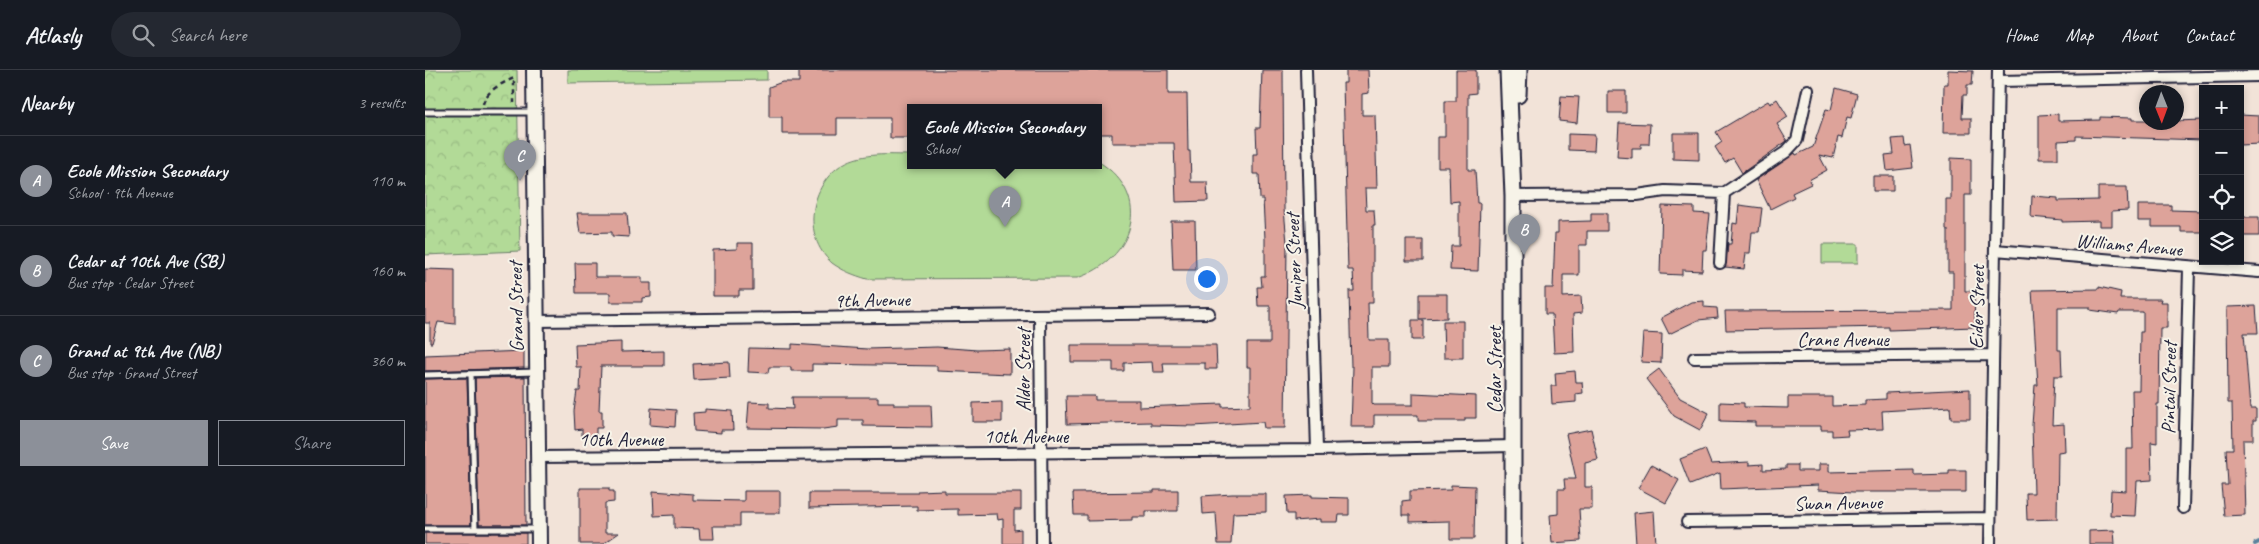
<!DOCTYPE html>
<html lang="en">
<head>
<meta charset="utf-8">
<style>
  :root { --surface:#171b24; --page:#242831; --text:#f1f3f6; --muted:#9ea1a6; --line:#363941; --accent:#8c9099 }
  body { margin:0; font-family:Caveat,sans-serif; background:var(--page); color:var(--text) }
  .controls { position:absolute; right:15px; top:15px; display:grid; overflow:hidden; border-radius:0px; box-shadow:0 2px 8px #0003 }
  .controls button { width:45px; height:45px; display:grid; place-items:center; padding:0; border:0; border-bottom:1px solid var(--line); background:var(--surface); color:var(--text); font:25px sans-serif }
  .compass { position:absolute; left:1714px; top:15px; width:45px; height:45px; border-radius:50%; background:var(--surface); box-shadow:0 2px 8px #0003; rotate:179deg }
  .you { position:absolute; left:781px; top:208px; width:18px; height:18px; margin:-12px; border:4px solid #fff; border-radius:50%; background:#1a73e8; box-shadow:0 0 0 8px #1a73e833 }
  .badge { display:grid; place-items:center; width:32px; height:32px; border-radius:50%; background:var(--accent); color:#fff; font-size:16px; font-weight:700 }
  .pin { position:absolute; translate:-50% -41px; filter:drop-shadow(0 1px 2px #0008) }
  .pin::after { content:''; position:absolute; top:26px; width:18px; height:15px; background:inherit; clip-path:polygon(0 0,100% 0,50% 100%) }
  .popup { position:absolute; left:482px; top:34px; width:195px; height:65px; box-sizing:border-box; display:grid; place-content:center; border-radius:0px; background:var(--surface); filter:drop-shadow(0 1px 4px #0005); font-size:16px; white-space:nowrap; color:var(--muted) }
  .popup b { font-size:19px; color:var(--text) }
  .popup::after { content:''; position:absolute; left:50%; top:100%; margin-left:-10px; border:10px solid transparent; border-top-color:var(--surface) }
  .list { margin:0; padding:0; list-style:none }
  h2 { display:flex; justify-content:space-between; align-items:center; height:65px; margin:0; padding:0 20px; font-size:21px }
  h2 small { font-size:16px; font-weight:400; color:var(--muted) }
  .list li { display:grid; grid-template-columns:32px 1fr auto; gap:15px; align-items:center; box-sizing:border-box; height:90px; padding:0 20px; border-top:1px solid var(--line) }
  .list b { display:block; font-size:19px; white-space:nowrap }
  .list p { margin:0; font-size:16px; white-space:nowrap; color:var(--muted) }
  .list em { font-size:16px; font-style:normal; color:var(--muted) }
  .actions { display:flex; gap:10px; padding:15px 20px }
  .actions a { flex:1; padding:11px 0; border:1px solid var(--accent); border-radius:0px; text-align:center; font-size:18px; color:var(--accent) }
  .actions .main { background:var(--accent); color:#fff }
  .icon { flex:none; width:28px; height:28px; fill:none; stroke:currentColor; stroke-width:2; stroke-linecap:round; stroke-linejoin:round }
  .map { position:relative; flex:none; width:1834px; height:474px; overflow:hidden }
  header { display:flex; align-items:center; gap:30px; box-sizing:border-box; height:70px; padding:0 25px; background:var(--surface); border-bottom:1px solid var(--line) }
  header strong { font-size:24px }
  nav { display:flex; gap:28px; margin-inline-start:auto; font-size:18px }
  .search { width:350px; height:45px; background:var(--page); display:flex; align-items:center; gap:12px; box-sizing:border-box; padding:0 18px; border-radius:28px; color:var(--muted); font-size:19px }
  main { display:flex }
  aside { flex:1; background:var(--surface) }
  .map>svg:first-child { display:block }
</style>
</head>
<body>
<header>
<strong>Atlasly</strong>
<div class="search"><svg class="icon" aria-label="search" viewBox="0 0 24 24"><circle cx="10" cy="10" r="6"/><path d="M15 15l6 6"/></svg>Search here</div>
<nav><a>Home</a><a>Map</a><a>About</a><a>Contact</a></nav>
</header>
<main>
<aside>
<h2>Nearby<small>3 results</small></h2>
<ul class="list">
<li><span class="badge">A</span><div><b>Ecole Mission Secondary</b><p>School · 9th Avenue</p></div><em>110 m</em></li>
<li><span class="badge">B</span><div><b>Cedar at 10th Ave (SB)</b><p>Bus stop · Cedar Street</p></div><em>160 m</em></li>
<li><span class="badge">C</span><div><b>Grand at 9th Ave (NB)</b><p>Bus stop · Grand Street</p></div><em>360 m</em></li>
</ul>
<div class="actions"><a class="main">Save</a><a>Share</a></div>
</aside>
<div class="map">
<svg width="1834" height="474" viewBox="0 0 1834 474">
  <defs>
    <pattern id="park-crowns" width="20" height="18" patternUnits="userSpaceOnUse" patternTransform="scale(1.25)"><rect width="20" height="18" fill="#b2da97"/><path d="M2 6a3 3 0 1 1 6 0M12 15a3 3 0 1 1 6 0" fill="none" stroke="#99bb83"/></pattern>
  </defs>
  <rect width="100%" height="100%" fill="#f2e3d8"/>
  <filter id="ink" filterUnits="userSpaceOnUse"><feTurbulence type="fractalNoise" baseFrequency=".02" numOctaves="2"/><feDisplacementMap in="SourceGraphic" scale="10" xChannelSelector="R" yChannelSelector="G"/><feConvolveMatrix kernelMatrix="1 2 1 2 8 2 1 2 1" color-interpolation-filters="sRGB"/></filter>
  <g filter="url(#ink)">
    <path fill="url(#park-crowns)" stroke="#6a7e69" d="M0 0H92L95 181 0 185Z"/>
    <path fill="#b2da97" stroke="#6a7e69" d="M143 0H342V10L143 13Z
      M486 85V96H674V92C729 126 709 190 652 208L442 209C429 205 418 201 407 193 376 166 385 114 418 94 438 82 464 85 486 85Z
      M1397 174H1433V193H1397Z"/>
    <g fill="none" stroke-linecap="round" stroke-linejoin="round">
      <path stroke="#5a829e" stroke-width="4" d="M1830 474 1834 472"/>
    </g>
    <path fill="#dda39a" stroke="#22223b" d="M374 0H743V24H762L763 81H765L766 112H782L783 131 751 132 749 73H687V64H674V38H486V68H465V48H412V64H357V47H344V17L357 12H374Z
      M837 0H858L859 139 862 173 860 358H839L838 352 768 356 726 355V352L642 354 641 326H670V330H714V337L797 334V337L825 336V297H822V273H845V236H833L832 217H837L836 206H840V169L838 129H835L834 104H828V84H832L831 58H835Z
      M921 0H943L944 23 937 24V45H950L952 118H940L941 140H949L950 155H948V233H943L944 270H964V297H947V333L949 335H988V323L1051 326V348H1040V351H993V345H949V357H926L928 297H926L924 221H929L928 200H923L918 13H921Z
      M1031 0H1051V23L1043 24V100H1050L1052 133H1055L1053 201 1025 200 1026 176H1034V131L1025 132 1024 97H1013V67H1020V31H1031Z
      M1523 0 1548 1 1547 15H1542V25H1538L1537 48H1546V63H1518L1519 14H1523Z
      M1411 18 1432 24 1426 48 1422 47 1417 68 1413 67 1408 88 1394 85 1402 100 1384 110 1386 114 1367 123 1369 127 1345 139 1331 110 1370 83 1371 85 1388 77 1401 39 1406 40Z
      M1183 21H1201V43H1183Z
      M1136 26 1154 27 1152 53 1134 51Z
      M1352 29 1363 47 1352 54 1362 71 1317 103 1308 88 1300 93 1290 77 1297 72 1291 62 1343 31 1345 34Z
      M1633 44V51L1675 50V47L1707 48V50H1722V52L1778 50V70L1651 66V70L1633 71V89H1614V45Z
      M1815 45 1834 46V74L1815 75Z
      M1194 53 1225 54 1224 74H1216V78H1207V88L1192 87Z
      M1248 63H1274V90L1248 89Z
      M1143 64 1170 65 1169 81 1143 80Z
      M1479 68 1480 76 1485 75 1488 98 1462 101 1460 85 1469 84 1467 69Z
      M1526 88 1546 89V125H1540V221H1549L1550 257 1464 260V257L1301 260 1300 241 1528 240V202H1523V160L1521 159V129H1526Z
      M1448 106H1468V121H1448Z
      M1673 117H1702L1703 140 1687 141V156H1674V151L1637 152V150L1606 147 1607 126 1633 128V131L1673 130Z
      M1314 135 1337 138 1334 162H1327L1325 183H1321L1319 199 1300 197 1303 174H1306L1308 153 1312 154Z
      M1713 135H1746V140L1778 141V162H1756V157H1727V151H1713Z
      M1237 136 1269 137V143L1285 144 1281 180H1278L1277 201 1257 200V205L1235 204Z
      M152 143H202L204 167 187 166V162L155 163Z
      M1166 143H1182V161H1162V175H1154V205H1138V227L1156 226 1157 243 1148 244 1149 282 1129 283 1127 244H1120V218H1128L1130 163H1133V152L1166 151Z
      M1815 147H1834V166H1815Z
      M746 151H770L771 200H748Z
      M981 170H998V191H981Z
      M312 173H328V220H314V226H288V180L312 179Z
      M150 193H170V207H217V213H226V227L217 228V232H185V223H151Z
      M0 199 30 200V254L13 252 7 273H5V253H0Z
      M1674 217 1696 222 1695 229H1736L1735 232H1742V258H1735L1734 334H1732V373L1726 372 1727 410 1712 411 1710 446 1685 445 1686 420 1701 421V379H1708L1707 320H1714L1715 262H1718V242H1694L1693 244 1665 240V237H1633V280H1636L1637 306H1629L1627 355 1639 354 1640 381 1633 382 1632 449 1602 450 1601 423H1609L1607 355 1610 315H1613L1607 220 1674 219Z
      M994 224H1022V248L994 249Z
      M1279 231V237L1292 238 1293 248 1273 250 1244 264 1236 248 1266 232Z
      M1831 236 1833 263H1819L1825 339H1831V351H1828V370H1818L1820 445 1799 446 1796 415H1803L1801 379H1808L1807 333H1803L1802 237Z
      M987 250H998V270H987Z
      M1018 251H1038V288H1019Z
      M1218 263 1237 264 1236 293 1216 292Z
      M196 272V282L239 281V296H176L174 341H177V358H171V366H157V359L150 360 149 341 152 321H155L156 297H151L150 274Z
      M367 274 442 279 512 277 552 280 585 279V304L512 301V296L387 294V301H366V297H344L343 303 323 302 324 278 367 279Z
      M646 275H791L792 299H780V293H738L739 302H728L727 292 699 293V301H688V292H646Z
      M99 281V298L0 301V285Z
      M304 292 305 308 269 310 268 294Z
      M1234 299 1255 328 1284 343 1275 360 1249 346 1221 309Z
      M1150 301 1151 312H1157L1158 323 1151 324V332L1127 334 1126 316H1131L1130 303Z
      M100 307 101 455H54L50 308Z
      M42 308 46 455H0V309Z
      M1545 319V349H1526L1525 337 1457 341 1458 359 1422 360 1423 365 1407 366V360H1396V356H1330V352L1295 351V332L1319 333V337L1363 338V327H1407V336L1440 335V330L1461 329V323Z
      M367 327H453V332H469V335H506L507 357 438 356V350H413V357L398 359 322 358 324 332 344 333V338L368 339Z
      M577 332V352H548V333Z
      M226 338 251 340 250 357 225 355Z
      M280 339 307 341 308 360H296V363L269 361 268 343 280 342Z
      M1166 359 1173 390 1160 393V417H1167V439H1154L1156 471 1127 473 1125 445 1133 444V419H1140L1139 409H1151L1141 364Z
      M1280 379 1286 394 1324 392V395L1338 394V400L1361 399V395H1373V401H1394V394H1404V402L1489 400V405L1524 404V400H1541V422H1428L1393 420V415L1296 419 1295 403 1265 415 1255 389Z
      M1226 395 1254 410 1241 433 1213 418Z
      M1026 415 1050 416 1049 469H1025V451L985 452V445H977V431L985 430V421L1026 420Z
      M155 418H184V421H189V432L180 433V463H194L178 474H155Z
      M520 420V423H596V440H589V460L596 459V474H578V449L573 450 572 444 533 445V439L492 440V436L384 438V423H492V421Z
      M729 420H753V441H721V447H707V450L662 451V445H649L648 423 729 422Z
      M228 421 268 424V430L319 431V421H355V443H315V456H288L289 469H275L274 459 249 458V445L229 446Z
      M807 424H841V442L808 443 806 474H793L791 443 778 444 777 426Z
      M887 425V427L924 428V445H914L913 452H895V449L869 451V444H862L861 426Z
      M1229 441 1231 474H1211L1209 443Z
      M1689 460 1690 474H1664V461Z
      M0 463H101V474H0Z"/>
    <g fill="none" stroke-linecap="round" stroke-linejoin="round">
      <g stroke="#22223b" stroke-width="9">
        <path id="service" d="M0 42H109
          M46 304 50 459
          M0 305 111 302
          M0 459H112"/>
      </g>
      <g stroke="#22223b" stroke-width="14">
        <path id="minor" d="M881 0 892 380
          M1573 11 1834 6
          M1088 126 1212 125 1240 121 1299 123
          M1570 180 1834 202
          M1295 193 1299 123 1361 82 1372 70 1383 20
          M615 245 617 474
          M111 251 784 243
          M1269 288 1568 285
          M113 387 892 380 1089 376
          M1758 438 1764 198
          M1262 452 1565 448
          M1565 474 1573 0"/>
      </g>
      <g stroke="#22223b" stroke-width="18">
        <path id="tertiary" d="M109 0 114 474"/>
      </g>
      <g stroke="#22223b" stroke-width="19">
        <path id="secondary" d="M1083 0 1088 126V474
          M1093 25 1094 0"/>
      </g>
      <path stroke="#22223b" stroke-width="2.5" stroke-dasharray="5 4" stroke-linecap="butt" d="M58 34C61 21 77 13 89 8V33"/>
      <use href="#service" stroke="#f7f3e8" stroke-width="5"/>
      <use href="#minor" stroke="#f7f3e8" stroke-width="10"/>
      <use href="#tertiary" stroke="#f7f3e8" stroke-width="14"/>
      <use href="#secondary" stroke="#f7f3e8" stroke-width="15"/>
    </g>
  </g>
  <g text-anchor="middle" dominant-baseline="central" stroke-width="4" stroke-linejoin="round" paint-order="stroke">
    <g font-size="20" fill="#22223b" stroke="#f7f3e8">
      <text transform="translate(1704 175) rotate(5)">Williams Avenue</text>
      <text transform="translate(869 191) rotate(-92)">Juniper Street</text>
      <text transform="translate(447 230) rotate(-1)">9th Avenue</text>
      <text transform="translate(91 237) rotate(-91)">Grand Street</text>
      <text transform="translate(1552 237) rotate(-89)">Eider Street</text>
      <text x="1418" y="269">Crane Avenue</text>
      <text transform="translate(598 300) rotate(-90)">Alder Street</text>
      <text transform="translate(1069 300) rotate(-90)">Cedar Street</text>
      <text transform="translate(1744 318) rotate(-89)">Pintail Street</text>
      <text x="601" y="366">10th Avenue</text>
      <text x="196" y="369">10th Avenue</text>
      <text transform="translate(1413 433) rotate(-1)">Swan Avenue</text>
    </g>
  </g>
</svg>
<div class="controls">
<button>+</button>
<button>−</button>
<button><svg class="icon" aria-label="locate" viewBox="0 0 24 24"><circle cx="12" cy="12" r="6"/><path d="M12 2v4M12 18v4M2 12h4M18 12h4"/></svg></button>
<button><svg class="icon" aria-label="layers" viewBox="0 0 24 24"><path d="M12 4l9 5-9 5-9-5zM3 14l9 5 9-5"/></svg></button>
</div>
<svg class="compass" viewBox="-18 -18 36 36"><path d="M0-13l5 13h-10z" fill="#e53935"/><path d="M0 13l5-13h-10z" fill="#9ea1a6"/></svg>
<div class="you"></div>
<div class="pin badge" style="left:580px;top:157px">A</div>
<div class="popup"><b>Ecole Mission Secondary</b>School</div>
<div class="pin badge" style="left:1099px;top:185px">B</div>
<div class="pin badge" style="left:95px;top:111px">C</div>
</div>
</main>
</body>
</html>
